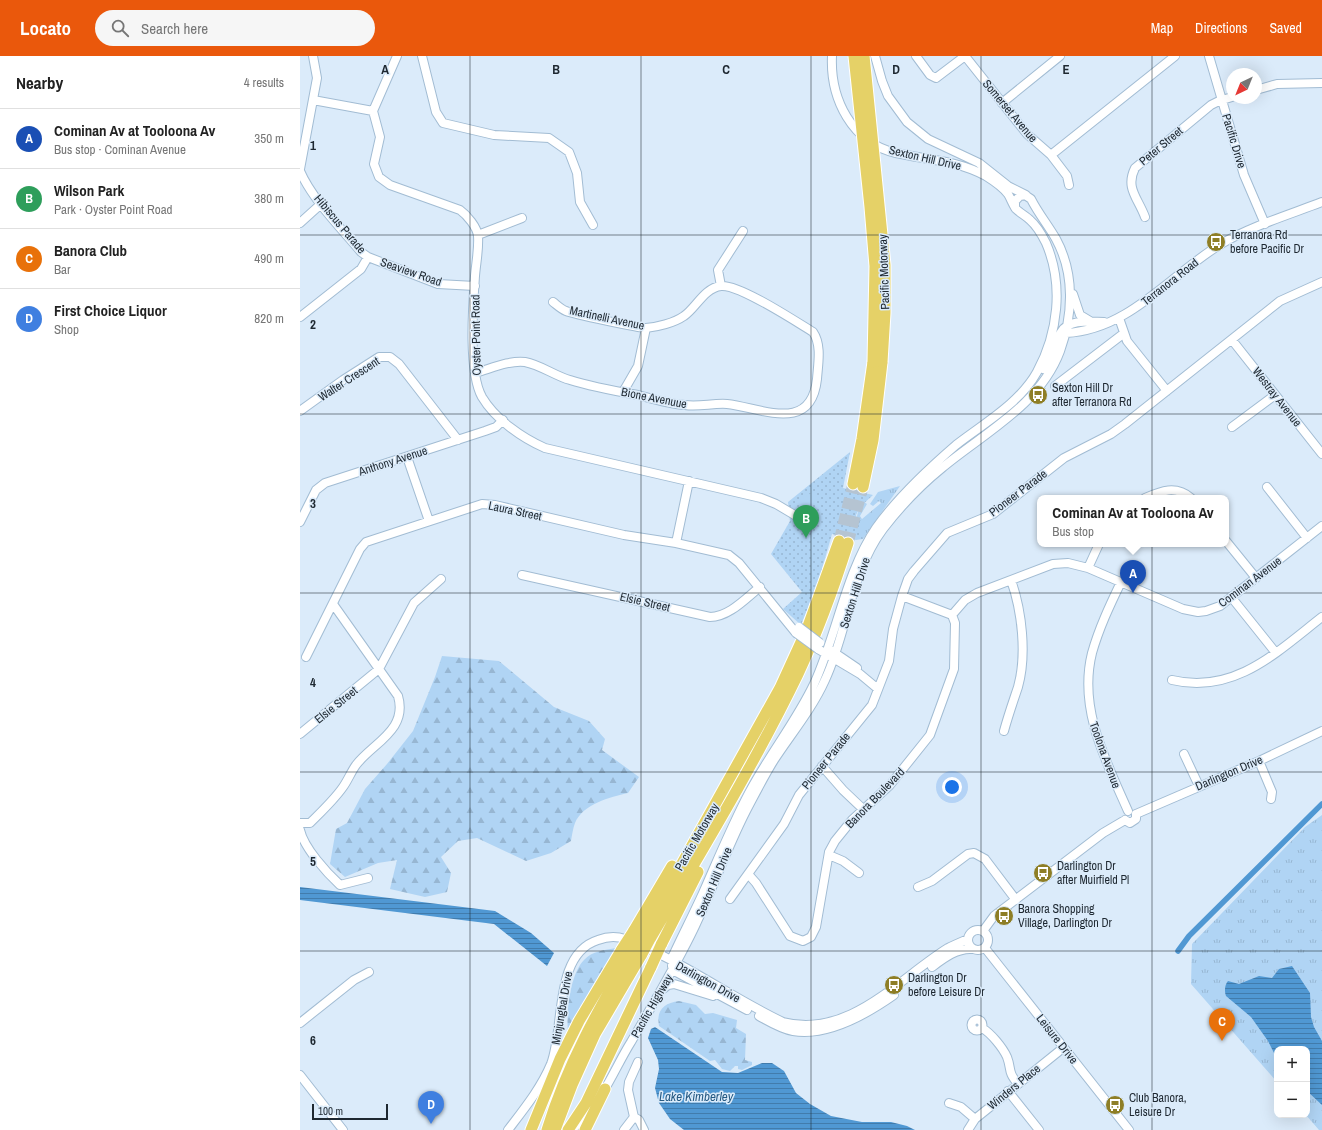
<!DOCTYPE html>
<html lang="en">
<head>
<meta charset="utf-8">
<style>
  :root { --surface:#fff; --page:#f6f6f6; --text:#222; --muted:#767676; --line:#e0e0e0; --accent:#ea580c }
  body { margin:0; font-family:"Archivo Narrow",sans-serif; background:var(--page); color:var(--text) }
  .controls { position:absolute; right:12px; bottom:12px; display:grid; overflow:hidden; border-radius:8px; box-shadow:0 4px 16px #0002 }
  .controls button { width:36px; height:36px; display:grid; place-items:center; padding:0; border:0; border-bottom:1px solid var(--line); background:var(--surface); color:var(--text); font:20px sans-serif }
  .compass { position:absolute; left:926px; top:12px; width:36px; height:36px; border-radius:50%; background:var(--surface); box-shadow:0 4px 16px #0002; rotate:223deg }
  .scale { position:absolute; left:12px; bottom:10px; width:76px; box-sizing:border-box; padding-left:4px; border:2px solid #1e2831; border-top:0; font-size:11px; line-height:14px; white-space:nowrap; color:#1e2831; -webkit-text-stroke:3px #dbebfa; paint-order:stroke }
  .you { position:absolute; left:652px; top:731px; width:14px; height:14px; margin:-10px; border:3px solid #fff; border-radius:50%; background:#1a73e8; box-shadow:0 0 0 6px #1a73e833 }
  .badge { display:grid; place-items:center; width:26px; height:26px; border-radius:50%; background:var(--accent); color:#fff; font-size:13px; font-weight:700 }
  .pin { position:absolute; translate:-50% -33px; filter:drop-shadow(0 1px 2px #0008) }
  .pin::after { content:''; position:absolute; top:21px; width:14px; height:12px; background:inherit; clip-path:polygon(0 0,100% 0,50% 100%) }
  .popup { position:absolute; left:737px; top:439px; width:192px; height:52px; box-sizing:border-box; display:grid; place-content:center; border-radius:8px; background:var(--surface); filter:drop-shadow(0 1px 3px #0005); font-size:13px; white-space:nowrap; color:var(--muted) }
  .popup b { font-size:15px; color:var(--text) }
  .popup::after { content:''; position:absolute; left:50%; top:100%; margin-left:-8px; border:8px solid transparent; border-top-color:var(--surface) }
  .list { margin:0; padding:0; list-style:none }
  h2 { display:flex; justify-content:space-between; align-items:center; height:52px; margin:0; padding:0 16px; font-size:17px }
  h2 small { font-size:13px; font-weight:400; color:var(--muted) }
  .list li { display:grid; grid-template-columns:26px 1fr auto; gap:12px; align-items:center; box-sizing:border-box; height:60px; padding:0 16px; border-top:1px solid var(--line) }
  .list b { display:block; font-size:15px; white-space:nowrap }
  .list p { margin:0; font-size:13px; white-space:nowrap; color:var(--muted) }
  .list em { font-size:13px; font-style:normal; color:var(--muted) }
  .icon { flex:none; width:22px; height:22px; fill:none; stroke:currentColor; stroke-width:2; stroke-linecap:round; stroke-linejoin:round }
  .map { position:relative; flex:none; width:1022px; height:1074px; overflow:hidden }
  header { display:flex; align-items:center; gap:24px; box-sizing:border-box; height:56px; padding:0 20px; background:var(--accent); color:#fff }
  header strong { font-size:19px }
  nav { display:flex; gap:22px; margin-inline-start:auto; font-size:14px }
  .search { width:280px; height:36px; background:var(--page); display:flex; align-items:center; gap:10px; box-sizing:border-box; padding:0 14px; border-radius:22px; color:var(--muted); font-size:15px }
  main { display:flex }
  aside { flex:1; background:var(--surface) }
  .map>svg:first-child { display:block }
</style>
</head>
<body>
<header>
<strong>Locato</strong>
<div class="search"><svg class="icon" aria-label="search" viewBox="0 0 24 24"><circle cx="10" cy="10" r="6"/><path d="M15 15l6 6"/></svg>Search here</div>
<nav><a>Map</a><a>Directions</a><a>Saved</a></nav>
</header>
<main>
<aside>
<h2>Nearby<small>4 results</small></h2>
<ul class="list">
<li><span class="badge" style="background:#1a4fb4">A</span><div><b>Cominan Av at Tooloona Av</b><p>Bus stop · Cominan Avenue</p></div><em>350 m</em></li>
<li><span class="badge" style="background:#2e9e5b">B</span><div><b>Wilson Park</b><p>Park · Oyster Point Road</p></div><em>380 m</em></li>
<li><span class="badge" style="background:#e8710a">C</span><div><b>Banora Club</b><p>Bar</p></div><em>490 m</em></li>
<li><span class="badge" style="background:#3f7fe0">D</span><div><b>First Choice Liquor</b><p>Shop</p></div><em>820 m</em></li>
</ul>
</aside>
<div class="map">
<svg width="1022" height="1074" viewBox="0 0 1022 1074">
  <defs>
    <pattern id="grass-tufts" width="24" height="20" patternUnits="userSpaceOnUse"><rect width="24" height="20" fill="#b0d4f4"/><path d="M3 7l-1-3M5 7V3M7 7l1-3M15 17l-1-3M17 17v-4M19 17l1-3" fill="none" stroke="#97b6d2"/></pattern>
    <pattern id="forest-firs" width="22" height="20" patternUnits="userSpaceOnUse"><rect width="22" height="20" fill="#b0d4f4"/><path d="M5 1l3.5 6h-7zM16 11l3.5 6h-7z" fill="#97b6d2"/></pattern>
    <pattern id="park-dots" width="8" height="8" patternUnits="userSpaceOnUse"><rect width="8" height="8" fill="#b0d4f4"/><path d="M2 2h.1M6 6h.1" fill="none" stroke="#97b6d2" stroke-width="1.8" stroke-linecap="round"/></pattern>
    <pattern id="water-rules" width="6" height="5" patternUnits="userSpaceOnUse"><rect width="6" height="5" fill="#5098d3"/><path d="M0 2.5h6" fill="none" stroke="#427cac"/></pattern>
  </defs>
  <rect width="100%" height="100%" fill="#dbebfa"/>
  <path fill="url(#grass-tufts)" d="M600 430 563 483C555 472 554 456 564 446L567 448 560 460 562 463 581 447 579 445 573 450 570 448 578 436Z
    M1022 759V1074H1019L1006 1059 1007 993H977V1026L891 928 892 888 1005 771Z"/>
  <path fill="url(#forest-firs)" d="M142 600 199 605 254 651 289 665 305 683 302 694 339 721 328 737C310 741 283 748 275 767 273 772 272 779 271 785L251 797 226 805 177 782 158 785 141 801 151 817 147 836 125 841 90 833 97 804 78 807 45 821 30 808 36 773 47 767 65 733 87 708 113 675 135 621Z
    M316 892 268 976C266 957 270 918 284 904 292 895 305 894 316 892Z
    M379 945 396 949 405 958 413 957 437 964 436 972 446 978 445 1004 452 1006V1009L442 1014 438 1013V1010H435L430 1015 422 1013 415 1004 410 1005 359 970C356 954 364 947 379 945Z"/>
  <path fill="url(#park-dots)" d="M550 396 543 432 573 439 560 451 556 459 563 483 556 484 532 478 518 527 501 569 483 553 502 536 471 498 490 465 488 446Z"/>
  <path fill="#b0d4f4" d="M514 435 519 442 504 452 499 445Z"/>
  <path fill="url(#water-rules)" d="M0 831 195 855 231 877 254 897 247 910 194 868 0 844Z
    M992 910 1010 937 1011 961 1014 971 1022 985V1049L1007 1035V993H977V1003L968 985 951 961 926 940C924 935 925 928 928 925L939 928 959 920 972 922 979 913Z
    M355 971 422 1016 438 1017 462 1007H472L484 1015 496 1037 510 1048 531 1060 562 1066H591L607 1070 615 1074H384L370 1063 359 1047 355 1032 359 1013 358 1004 348 982 351 973Z"/>
  <g fill="none" stroke-linecap="round" stroke-linejoin="round">
    <path stroke="#5098d3" stroke-width="5.5" d="M878 895 889 880 1022 748"/>
    <path stroke="#b5c4d2" stroke-width="11" stroke-dasharray="11 5.5" stroke-linecap="butt" d="M539 485 553 428
      M548 487 563 431"/>
    <g stroke="#a2bcd3" stroke-width="10">
      <path id="minor" d="M97 0 73 55 80 81 74 108 79 121 90 129 160 154C167 159 177 171 178 180 179 193 176 207 175 220 173 249 168 316 182 341 195 363 222 382 245 392L461 442 476 448 508 467
        M122 0 136 56 143 67 194 79 249 82 269 96 277 117 280 146 293 169
        M575 0 582 25 588 40 607 66 628 83 679 107 708 130 726 139
        M616 0 630 19 636 22 665 0
        M665 0 727 78 751 99 767 120 769 129
        M909 0 944 119 965 168
        M956 34 977 28 1022 27
        M13 44 73 55
        M702 47 760 0
        M751 99 875 0
        M0 113 17 22 13 0
        M0 115C12 143 41 172 61 196L68 201
        M845 161C838 142 825 132 835 112L911 49 919 45 932 41
        M0 167 21 148
        M178 179 222 162
        M421 230 418 214 443 175
        M773 238 780 259 790 265
        M0 261 61 213 68 201 138 228 175 230
        M819 262 827 285 867 335
        M766 277C829 274 871 218 921 188 949 171 991 158 1022 146
        M932 284 1022 398
        M743 313C766 279 749 262 804 266
        M175 317C190 313 209 304 225 306 241 309 255 320 270 324 292 331 315 335 338 339 353 343 369 348 385 349 399 351 413 347 427 348 462 352 511 378 517 323 518 308 522 289 513 276 495 265 439 228 421 230 404 232 396 252 384 260 374 267 357 271 346 272 338 272 274 258 266 255 261 253 257 249 253 246
        M755 330 823 278
        M323 336 338 310 346 272
        M0 355 43 324 79 301H90L99 308 158 384
        M932 371 975 339
        M107 401 129 465
        M967 431 1007 482
        M845 442C861 435 876 429 891 442
        M0 466 16 434 25 427 185 375 196 371 203 364
        M926 485 956 522
        M376 487 389 425
        M788 512 799 488
        M222 519 410 561C429 561 446 542 460 531
        M821 526C810 549 799 572 792 597 778 653 806 705 828 755
        M602 540 652 559
        M932 542 976 597
        M652 559 665 544 677 537 753 508 768 507 788 512 883 553 898 556 906 555 920 550 1022 470
        M518 593 560 618 578 633
        M532 595 557 612
        M6 601 60 493 66 486 182 448 195 449 324 479 376 487 429 499 439 507 496 577
        M872 624C934 639 977 596 1022 561
        M704 675C708 660 713 646 718 631 727 599 722 555 711 524
        M0 678 79 613 114 547 141 523
        M884 698 899 730
        M959 705 972 736 971 743
        M522 710 543 734 563 753
        M836 758 959 705 1022 675
        M825 764 830 767 836 763V758
        M0 767H10C21 756 34 744 43 731 48 724 51 716 56 709 73 687 108 674 98 640L33 548
        M0 774C4 792 27 817 40 829L68 822
        M529 799 543 805 559 817
        M448 818 456 827 490 880 503 885 511 881 516 871 529 796 535 785 552 764 590 729 630 679 654 613 655 567 652 559
        M618 831 632 825 668 798 674 797 685 803 716 844
        M430 843 484 768 499 739 572 649 589 605 593 573 602 540 608 523 614 515 647 477 693 458 764 402 811 378 825 368 980 245 1022 226
        M668 884a10 10 0 1 1 20 0a10 10 0 1 1-20 0Z
        M683 875 694 860 803 777 825 764
        M685 892 829 1074
        M371 904C381 882 393 859 403 837 418 803 432 769 449 737 469 699 496 666 514 628 537 578 546 516 576 472 598 441 627 414 656 389 683 368 720 347 737 316 758 277 764 229 746 187 742 179 737 170 730 164 726 160 720 157 716 153 713 149 711 143 708 138 702 130 694 125 686 120 657 104 627 104 596 97 552 87 530 43 532 0
        M372 910 373 914 378 917 447 954
        M632 911C644 902 657 892 672 893
        M363 933 368 929 374 928 413 940
        M459 960C470 966 481 973 493 975 528 981 567 958 594 939
        M671.5 969a5.5 5.5 0 1 1 11 0a5.5 5.5 0 1 1-11 0Z
        M0 967 54 924 69 916
        M682 972C691 977 703 992 707 1001 712 1014 707 1015 718 1028
        M0 1019 43 1074
        M708 1035 739 1074
        M303 1036C313 1020 321 1002 331 986 353 948 376 910 395 870 413 832 427 792 446 755 455 738 464 720 474 704 491 678 512 653 525 624 548 575 550 517 583 473 600 451 621 429 642 412 684 377 740 349 760 295 773 259 775 218 756 183 748 169 738 157 731 143L725 139 720 140 715 145V151
        M649 1047 661 1051 675 1063
        M334 1061 328 1034 329 1026 338 1006
        M208 1074C224 1053 241 1032 251 1008 265 972 253 898 298 884 306 881 316 880 325 883 381 904 430 941 483 966 549 983 598 923 648 892 654 889 661 886 668 883
        M272 1074 292 1053
        M324 1074 334 1061 339 1064 344 1074
        M668 1074 675 1063 763 992"/>
    </g>
    <g stroke="#fff" stroke-width="13">
      <path id="highway" d="M553 428 562 383 573 306
        M563 431 573 384 582 306
        M333 876 372 810
        M342 879 480 632 507 573 539 485
        M350 883C401 796 454 709 498 618 518 575 534 531 548 487
        M361 889 398 816
        M231 1074 260 1003 279 965 322 893
        M247 1074C267 1009 298 954 332 896
        M255 1074 272 1029 295 978 342 898
        M268 1074 286 1047 351 911
        M285 1074 305 1033"/>
    </g>
    <use href="#minor" stroke="#fff" stroke-width="8"/>
    <use href="#highway" stroke="#e5d167" stroke-width="11"/>
    <g stroke="#a2bcd3" stroke-width="10" stroke-linecap="butt">
      <path id="minor-bridge" d="M499 571 520 587
        M496 577 518 593"/>
    </g>
    <g stroke="#fff" stroke-width="13" stroke-linecap="butt">
      <path id="highway-bridge" d="M554 0 570 151 575 210 573 306
        M564 0 585 209V257L582 306
        M322 893 333 876
        M332 896 342 879
        M342 898 350 883
        M351 911 361 889"/>
    </g>
    <use href="#minor-bridge" stroke="#fff" stroke-width="8"/>
    <use href="#highway-bridge" stroke="#e5d167" stroke-width="11"/>
  </g>
  <path fill="none" stroke="#1e2831" stroke-width="1" stroke-opacity="0.55" d="M170 0V1074M341 0V1074M511 0V1074M681 0V1074M852 0V1074M0 179H1022M0 358H1022M0 537H1022M0 716H1022M0 895H1022"/>
  <defs>
    <g id="bus-disc" transform="scale(1)"><circle r="9.5" fill="#8e7e25" stroke="#dbebfa"/><path d="M-5-6H5V4H4V6H2V4H-2V6H-4V4H-5ZM-3.5-4V0h7V-4ZM-3.5 1.2v1.5H-2V1.2ZM2 1.2v1.5H3.5V1.2Z" fill="#fff"/></g>
  </defs>
  <g fill-rule="evenodd">
    <use href="#bus-disc" x="916" y="186"/>
    <use href="#bus-disc" x="738" y="339"/>
    <use href="#bus-disc" x="743" y="817"/>
    <use href="#bus-disc" x="704" y="860"/>
    <use href="#bus-disc" x="594" y="929"/>
    <use href="#bus-disc" x="815" y="1049"/>
  </g>
  <g text-anchor="middle" dominant-baseline="central" stroke-width="3" stroke-linejoin="round" paint-order="stroke">
    <g font-size="12" fill="#1e2831" stroke="#dbebfa">
      <text transform="translate(710 55) rotate(50)">Somerset Avenue</text>
      <text transform="translate(934 85) rotate(73)">Pacific Drive</text>
      <text transform="translate(861 90) rotate(-40)">Peter Street</text>
      <text transform="translate(625 102) rotate(13)">Sexton Hill Drive</text>
      <text transform="translate(40 168) rotate(50)">Hibiscus Parade</text>
      <text transform="translate(111 216) rotate(19)">Seaview Road</text>
      <text transform="translate(584 216) rotate(-92)">Pacific Motorway</text>
      <text transform="translate(870 226) rotate(-38)">Terranora Road</text>
      <text transform="translate(307 262) rotate(12)">Martinelli Avenue</text>
      <text transform="translate(176 279) rotate(-91)">Oyster Point Road</text>
      <text transform="translate(49 323) rotate(-33)">Walter Crescent</text>
      <text transform="translate(977 341) rotate(52)">Westray Avenue</text>
      <text transform="translate(354 342) rotate(11)">Bione Avenuue</text>
      <text transform="translate(93 405) rotate(-18)">Anthony Avenue</text>
      <text transform="translate(718 437) rotate(-37)">Pioneer Parade</text>
      <text transform="translate(215 455) rotate(12)">Laura Street</text>
      <text transform="translate(950 526) rotate(-37)">Cominan Avenue</text>
      <text transform="translate(555 537) rotate(-72)">Sexton Hill Drive</text>
      <text transform="translate(345 546) rotate(13)">Elsie Street</text>
      <text transform="translate(36 649) rotate(-39)">Elsie Street</text>
      <text transform="translate(805 699) rotate(70)">Toolona Avenue</text>
      <text transform="translate(526 705) rotate(-51)">Pioneer Parade</text>
      <text transform="translate(929 717) rotate(-23)">Darlington Drive</text>
      <text transform="translate(575 742) rotate(-46)">Banora Boulevard</text>
      <text transform="translate(397 781) rotate(-60)">Pacific Motorway</text>
      <text transform="translate(414 826) rotate(-67)">Sexton Hill Drive</text>
      <text transform="translate(408 926) rotate(29)">Darlington Drive</text>
      <text transform="translate(352 950) rotate(-60)">Pacific Highway</text>
      <text transform="translate(262 952) rotate(-80)">Minjungbal Drive</text>
      <text transform="translate(757 983) rotate(52)">Leisure Drive</text>
      <text transform="translate(714 1031) rotate(-39)">Winders Place</text>
    </g>
    <g font-size="12" fill="#1e2831" stroke="#dbebfa" text-anchor="start">
      <text x="930" y="179">Terranora Rd<tspan x="930" dy="14">before Pacific Dr</tspan></text>
      <text x="752" y="332">Sexton Hill Dr<tspan x="752" dy="14">after Terranora Rd</tspan></text>
      <text x="757" y="810">Darlington Dr<tspan x="757" dy="14">after Muirfield Pl</tspan></text>
      <text x="718" y="853">Banora Shopping<tspan x="718" dy="14">Village, Darlington Dr</tspan></text>
      <text x="608" y="922">Darlington Dr<tspan x="608" dy="14">before Leisure Dr</tspan></text>
      <text x="829" y="1042">Club Banora,<tspan x="829" dy="14">Leisure Dr</tspan></text>
    </g>
    <g font-size="13" font-style="italic" fill="#255982" stroke="#dbebfa">
      <text x="396" y="1040">Lake Kimberley</text>
    </g>
  </g>
  <g font-size="13" text-anchor="middle" font-weight="bold" fill="#1e2831" stroke="#dbebfa" stroke-width="3" stroke-linejoin="round" paint-order="stroke">
    <text x="85" y="18">A</text>
    <text x="256" y="18">B</text>
    <text x="426" y="18">C</text>
    <text x="596" y="18">D</text>
    <text x="766" y="18">E</text>
    <text x="13" y="94">1</text>
    <text x="13" y="273">2</text>
    <text x="13" y="452">3</text>
    <text x="13" y="631">4</text>
    <text x="13" y="810">5</text>
    <text x="13" y="989">6</text>
  </g>
</svg>
<div class="controls">
<button>+</button>
<button>−</button>
</div>
<svg class="compass" viewBox="-18 -18 36 36"><path d="M0-13l5 13h-10z" fill="#e53935"/><path d="M0 13l5-13h-10z" fill="#767676"/></svg>
<div class="scale">100 m</div>
<div class="you"></div>
<div class="pin badge" style="left:833px;top:537px;background:#1a4fb4">A</div>
<div class="popup"><b>Cominan Av at Tooloona Av</b>Bus stop</div>
<div class="pin badge" style="left:506px;top:482px;background:#2e9e5b">B</div>
<div class="pin badge" style="left:922px;top:985px;background:#e8710a">C</div>
<div class="pin badge" style="left:131px;top:1068px;background:#3f7fe0">D</div>
</div>
</main>
</body>
</html>
